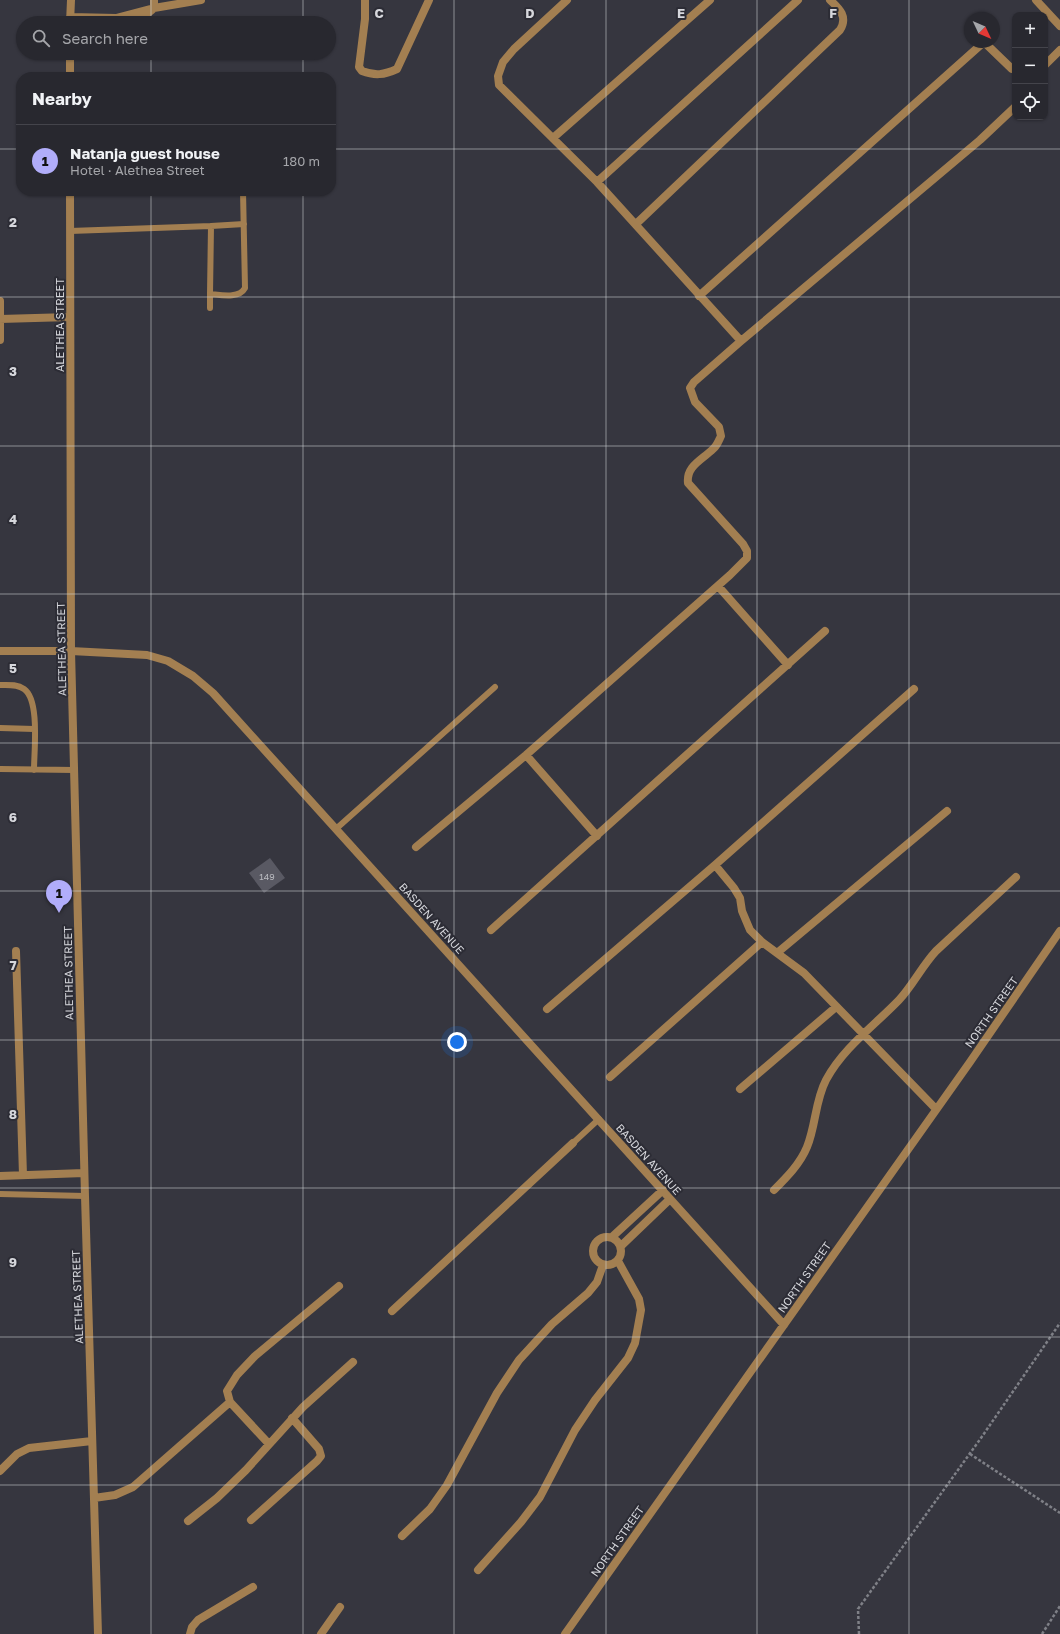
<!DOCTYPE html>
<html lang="en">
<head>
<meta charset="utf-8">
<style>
  :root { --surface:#28282f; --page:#34343b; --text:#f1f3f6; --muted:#a5a6aa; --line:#44444b; --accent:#b1adfa }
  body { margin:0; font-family:"Golos Text",sans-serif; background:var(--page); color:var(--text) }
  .controls { position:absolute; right:12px; top:12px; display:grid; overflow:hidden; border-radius:8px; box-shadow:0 1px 3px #0004 }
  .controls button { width:36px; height:36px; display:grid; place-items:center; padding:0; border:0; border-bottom:1px solid var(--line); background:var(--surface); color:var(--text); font:20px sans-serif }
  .compass { position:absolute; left:964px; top:12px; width:36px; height:36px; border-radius:50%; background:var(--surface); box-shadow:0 1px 3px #0004; rotate:134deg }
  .you { position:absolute; left:457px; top:1042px; width:14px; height:14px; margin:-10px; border:3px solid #fff; border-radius:50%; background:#1a73e8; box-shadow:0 0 0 6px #1a73e833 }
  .badge { display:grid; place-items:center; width:26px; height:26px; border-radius:50%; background:var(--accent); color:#111; font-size:13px; font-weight:700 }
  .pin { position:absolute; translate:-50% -33px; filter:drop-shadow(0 1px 2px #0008) }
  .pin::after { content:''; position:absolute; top:21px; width:14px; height:12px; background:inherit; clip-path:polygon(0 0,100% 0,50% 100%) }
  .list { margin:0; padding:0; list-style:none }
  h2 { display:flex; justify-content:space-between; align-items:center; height:52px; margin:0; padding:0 16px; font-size:17px }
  h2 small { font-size:13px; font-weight:400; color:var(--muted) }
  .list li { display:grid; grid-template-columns:26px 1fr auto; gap:12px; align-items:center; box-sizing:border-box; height:72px; padding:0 16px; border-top:1px solid var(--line) }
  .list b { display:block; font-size:15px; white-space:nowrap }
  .list p { margin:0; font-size:13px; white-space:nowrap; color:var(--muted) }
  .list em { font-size:13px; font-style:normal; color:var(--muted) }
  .icon { flex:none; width:22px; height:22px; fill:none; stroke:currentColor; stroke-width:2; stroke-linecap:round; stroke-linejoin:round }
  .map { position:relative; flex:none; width:1060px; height:1634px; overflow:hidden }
  .search { position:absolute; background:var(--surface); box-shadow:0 1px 3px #0004; left:16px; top:16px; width:320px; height:44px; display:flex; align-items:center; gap:10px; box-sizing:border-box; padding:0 14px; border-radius:22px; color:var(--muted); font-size:15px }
  .panel { position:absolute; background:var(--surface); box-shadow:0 1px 3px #0004; left:16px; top:72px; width:320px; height:124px; border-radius:16px }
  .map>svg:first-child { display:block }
</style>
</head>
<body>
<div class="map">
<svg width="1060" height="1634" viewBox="0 0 1060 1634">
  <rect width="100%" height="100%" fill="#36363f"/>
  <path fill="#595963" d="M270 858 285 878 264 893 249 873Z"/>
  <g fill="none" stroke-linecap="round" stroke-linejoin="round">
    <path stroke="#7f8087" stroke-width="2.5" stroke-dasharray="3 2" stroke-linecap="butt" d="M970 1454 1060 1513
      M859 1634 858 1609 981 1438 1060 1323
      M1042 1634 1060 1606"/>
    <path stroke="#a37f51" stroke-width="6" d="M211 226 244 224
      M70 231 211 226 210 294
      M210 308V294C221 295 239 299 245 288L243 191
      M0 685C8 685 17 684 24 689 40 700 34 751 34 770
      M0 728 34 729
      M0 769 74 770
      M337 828 495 687
      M573 1143 599 1119
      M0 1194 85 1196"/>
    <path stroke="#a37f51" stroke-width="8" d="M154 0V8
      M365 0V19L359 67 362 71C375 76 384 75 397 69L429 0
      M567 0 514 49 503 62 498 76 499 85 597 182 741 341
      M1036 0 1060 26
      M70 17 116 18 154 8 201 0
      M70 23 71 0
      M136 23 152 10
      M1045 65 1060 50
      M70 77V53
      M553 138 710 0
      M597 182 798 0
      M70 191 71 651 85 1196 98 1634
      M636 224 840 30C848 17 840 9 830 0
      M699 296 984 42 1012 69 1015 68
      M0 301V340
      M0 319 70 317
      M718 586 788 665
      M0 651H71L147 655 168 661 193 676 213 693 784 1325
      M526 755 597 836
      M416 847 526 755 730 575 747 558V551L743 544 688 483C686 466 702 460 713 449 717 446 719 440 721 436L719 427 695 402 690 388 694 382 741 341 980 140 1015 107
      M715 865 734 888 740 898 742 911 750 930 762 942 804 973 936 1109
      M491 930 825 631
      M16 951 23 1175
      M777 953 947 811
      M547 1009 715 865 914 689
      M610 1077 762 942
      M740 1089 836 1007
      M0 1176 84 1173
      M774 1190C787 1177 800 1164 807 1147 816 1125 815 1101 826 1080 843 1048 875 1025 899 1000 913 985 922 966 936 951L1016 877
      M593 1251a14 14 0 1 1 28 0a14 14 0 1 1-28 0Z
      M612 1237 663 1190
      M621 1246 670 1199
      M392 1311 573 1143
      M230 1402 269 1444
      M0 1471 17 1454 29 1448 92 1441
      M94 1498 115 1495 133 1487 230 1402 227 1391 237 1375 255 1356 339 1286
      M251 1520 317 1461 321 1456 319 1449 292 1418
      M188 1521 217 1498 246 1470 303 1407 353 1362
      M402 1536 430 1509 447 1485 497 1393 519 1360 552 1324 588 1293 597 1282 603 1265
      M478 1570 521 1522 540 1497 575 1430 595 1400 628 1358 635 1343 641 1310 639 1299 618 1261
      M190 1634 192 1627 198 1620 253 1587
      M321 1634 340 1607
      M565 1634 970 1062 1060 931"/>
  </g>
  <path fill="none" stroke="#d6d7dc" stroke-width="1" stroke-opacity="0.55" d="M151 0V23M303 0V23M454 0V1634M606 0V1634M757 0V1634M909 0V1634M151 53V77M303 53V77M0 149H21M331 149H1060M151 191V1634M303 191V1634M0 297H1060M0 446H1060M0 594H1060M0 743H1060M0 891H1060M0 1040H1060M0 1188H1060M0 1337H1060M0 1485H1060"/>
  <g text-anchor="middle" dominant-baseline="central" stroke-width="4" stroke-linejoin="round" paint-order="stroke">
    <g font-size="9" fill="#b7b8be">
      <text x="267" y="876">149</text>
    </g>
    <g font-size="11" fill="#d6d7dc" stroke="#2c2c35">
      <text transform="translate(59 325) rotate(-90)">ALETHEA STREET</text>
      <text transform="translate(61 649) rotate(-91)">ALETHEA STREET</text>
      <text transform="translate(432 918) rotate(48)">BASDEN AVENUE</text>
      <text transform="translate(68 973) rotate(-91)">ALETHEA STREET</text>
      <text transform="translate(991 1012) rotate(-55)">NORTH STREET</text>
      <text transform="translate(649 1159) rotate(48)">BASDEN AVENUE</text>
      <text transform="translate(804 1277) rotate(-55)">NORTH STREET</text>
      <text transform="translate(77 1297) rotate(-92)">ALETHEA STREET</text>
      <text transform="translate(617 1541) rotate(-55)">NORTH STREET</text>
    </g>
  </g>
  <g font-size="13" text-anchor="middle" font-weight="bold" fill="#d6d7dc" stroke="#2c2c35" stroke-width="4" stroke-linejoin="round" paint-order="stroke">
    <text x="379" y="18">C</text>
    <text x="530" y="18">D</text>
    <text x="681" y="18">E</text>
    <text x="833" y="18">F</text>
    <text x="13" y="227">2</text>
    <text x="13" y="376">3</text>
    <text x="13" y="524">4</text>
    <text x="13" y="673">5</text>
    <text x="13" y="822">6</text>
    <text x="13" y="970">7</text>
    <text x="13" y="1119">8</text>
    <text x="13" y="1267">9</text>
  </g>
</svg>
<div class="controls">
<button>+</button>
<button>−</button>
<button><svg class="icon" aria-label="locate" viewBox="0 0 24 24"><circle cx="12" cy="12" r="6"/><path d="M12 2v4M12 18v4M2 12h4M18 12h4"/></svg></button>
</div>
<svg class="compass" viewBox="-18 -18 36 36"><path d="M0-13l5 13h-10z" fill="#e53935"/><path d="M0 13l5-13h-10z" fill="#a5a6aa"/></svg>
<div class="you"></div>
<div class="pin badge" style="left:59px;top:913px">1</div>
<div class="search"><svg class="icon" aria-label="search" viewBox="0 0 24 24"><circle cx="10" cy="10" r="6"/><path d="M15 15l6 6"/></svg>Search here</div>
<section class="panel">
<h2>Nearby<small></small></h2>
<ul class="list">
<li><span class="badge">1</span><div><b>Natanja guest house</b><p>Hotel · Alethea Street</p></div><em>180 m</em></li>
</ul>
</section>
</div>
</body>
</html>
